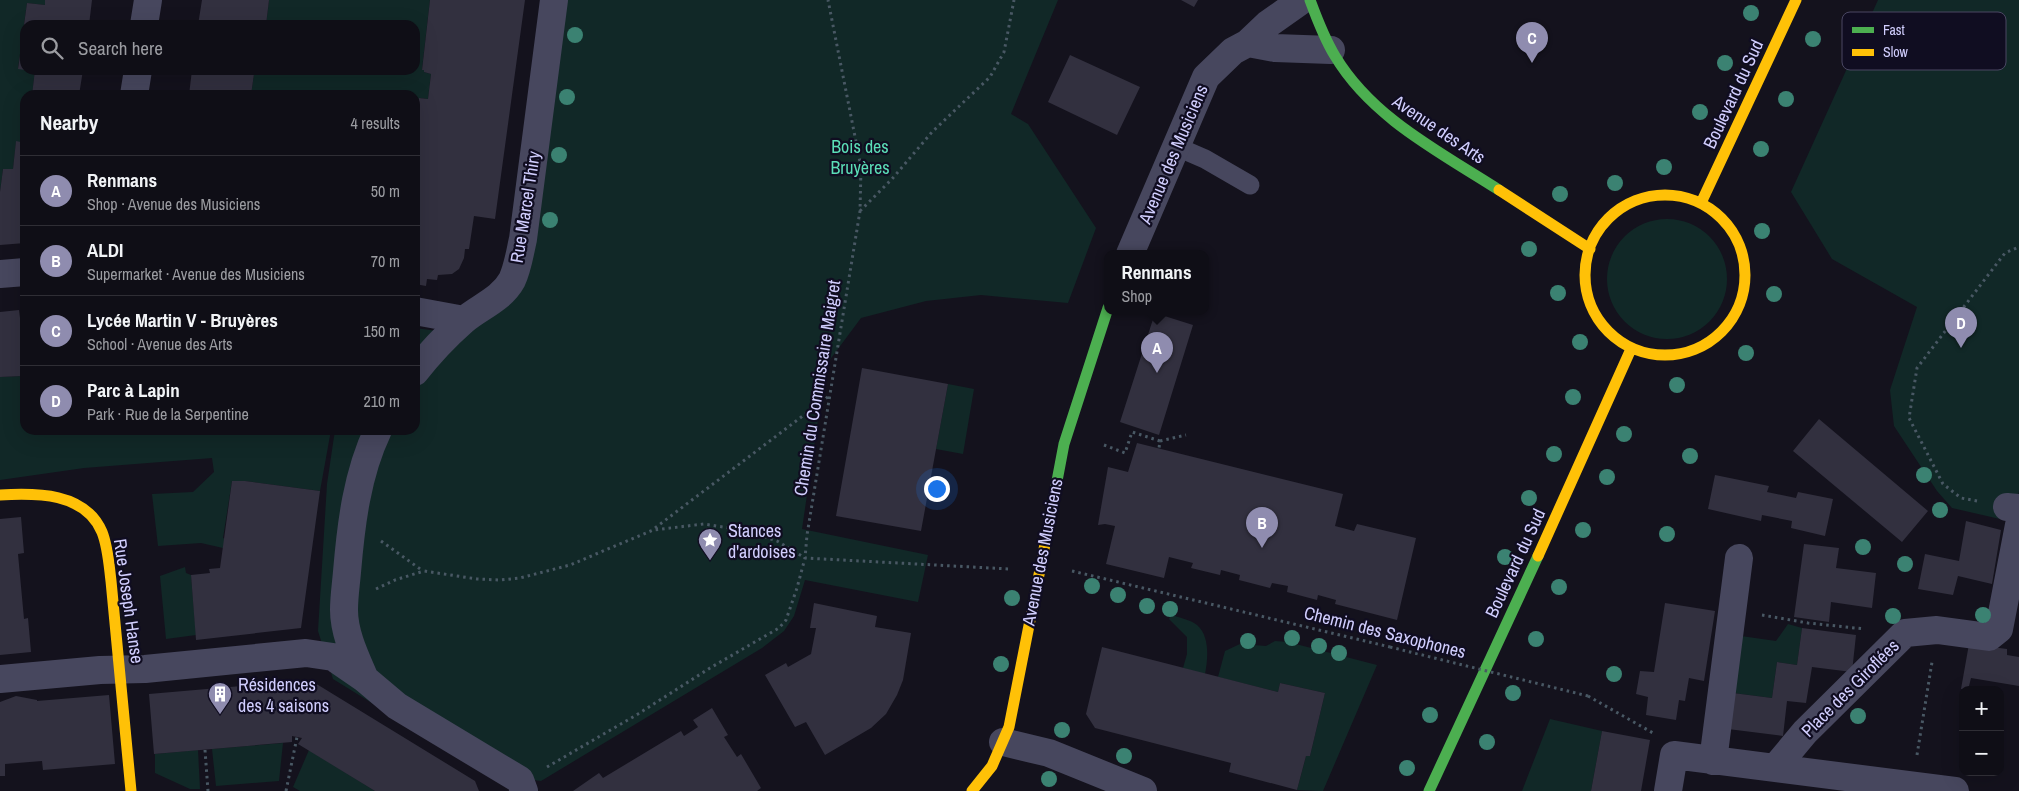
<!DOCTYPE html>
<html lang="en">
<head>
<meta charset="utf-8">
<style>
  :root { --surface:#0f0e16; --page:#1d1c23; --text:#f1f3f6; --muted:#9b9ca1; --line:#2f2e35; --accent:#8f8caf }
  body { margin:0; font-family:"Archivo Narrow",sans-serif; background:var(--page); color:var(--text) }
  .controls { position:absolute; right:15px; bottom:15px; display:grid; overflow:hidden; border-radius:10px; box-shadow:0 5px 20px #0002 }
  .controls button { width:45px; height:45px; display:grid; place-items:center; padding:0; border:0; border-bottom:1px solid var(--line); background:var(--surface); color:var(--text); font:25px sans-serif }
  .you { position:absolute; left:936px; top:488px; width:18px; height:18px; margin:-12px; border:4px solid #fff; border-radius:50%; background:#1a73e8; box-shadow:0 0 0 8px #1a73e833 }
  .badge { display:grid; place-items:center; width:32px; height:32px; border-radius:50%; background:var(--accent); color:#fff; font-size:16px; font-weight:700 }
  .pin { position:absolute; translate:-50% -41px; filter:drop-shadow(0 1px 2px #0008) }
  .pin::after { content:''; position:absolute; top:26px; width:18px; height:15px; background:inherit; clip-path:polygon(0 0,100% 0,50% 100%) }
  .popup { position:absolute; left:1104px; top:250px; width:105px; height:65px; box-sizing:border-box; display:grid; place-content:center; border-radius:10px; background:var(--surface); filter:drop-shadow(0 1px 4px #0005); font-size:16px; white-space:nowrap; color:var(--muted) }
  .popup b { font-size:19px; color:var(--text) }
  .popup::after { content:''; position:absolute; left:50%; top:100%; margin-left:-10px; border:10px solid transparent; border-top-color:var(--surface) }
  .list { margin:0; padding:0; list-style:none }
  h2 { display:flex; justify-content:space-between; align-items:center; height:65px; margin:0; padding:0 20px; font-size:21px }
  h2 small { font-size:16px; font-weight:400; color:var(--muted) }
  .list li { display:grid; grid-template-columns:32px 1fr auto; gap:15px; align-items:center; box-sizing:border-box; height:70px; padding:0 20px; border-top:1px solid var(--line) }
  .list b { display:block; font-size:19px; white-space:nowrap }
  .list p { margin:0; font-size:16px; white-space:nowrap; color:var(--muted) }
  .list em { font-size:16px; font-style:normal; color:var(--muted) }
  .icon { flex:none; width:28px; height:28px; fill:none; stroke:currentColor; stroke-width:2; stroke-linecap:round; stroke-linejoin:round }
  .map { position:relative; flex:none; width:2019px; height:791px; overflow:hidden }
  .search { position:absolute; background:var(--surface); box-shadow:0 5px 20px #0002; left:20px; top:20px; width:400px; height:55px; display:flex; align-items:center; gap:12px; box-sizing:border-box; padding:0 18px; border-radius:15px; color:var(--muted); font-size:19px }
  .panel { position:absolute; background:var(--surface); box-shadow:0 5px 20px #0002; left:20px; top:90px; width:400px; height:345px; border-radius:15px }
  .map>svg:first-child { display:block }
</style>
</head>
<body>
<div class="map">
<svg width="2019" height="791" viewBox="0 0 2019 791">
  <rect width="100%" height="100%" fill="#14121d"/>
  <path fill="#112827" d="M0 0H45V5L27 3 18 68 35 71 32 95H25V143L16 142 13 169H3L0 192Z
    M269 0H430L422 69 424 70V72L431 74 428 99 420 98 419 100H417L415 111V95H251L254 74 264 75 265 70H415V25H266Z
    M562 0H1058L1011 114 1028 124 1096 228 1068 303 981 295 926 301 861 318 826 365 802 529 928 555 918 602 805 580 794 616 784 631 762 648 541 781 487 774 333 679 318 631 327 484 335 430H415V328L467 335 507 296Z
    M1878 0H2019V491L2013 522 1952 508 1937 491 1894 426 1890 390 1917 307 1832 259 1791 192Z
    M1607 279a60 60 0 1 1 120 0a60 60 0 1 1-120 0Z
    M23 376V382L25 383V430H331L320 491 245 481H232L223 538 225 539 223 548 201 543 158 546 152 494 193 492 214 472 212 458 84 468 0 480V377Z
    M948 384 974 389 963 454 936 449Z
    M185 567 186 573 191 575 196 635 166 639 160 576Z
    M1171 615C1178 617 1191 620 1197 625 1210 636 1208 659 1205 674L1183 668 1187 654V637L1169 619Z
    M1788 624 1802 628 1797 665 1777 662 1772 698 1733 693 1741 636 1776 641Z
    M1275 641 1288 642 1377 665 1323 791 1297 790 1306 756H1310L1325 693 1280 683 1278 692 1218 677 1225 651 1240 644 1266 646Z
    M1550 719 1602 731 1591 791H1522Z
    M283 743 279 781 216 786 212 749Z
    M198 750 200 789H190L155 773V754Z
    M309 750 375 791H300L293 787Z"/>
  <path fill="#32303f" d="M45 0H92L89 25H24L27 3 45 5Z
    M202 0H269L266 25H198Z
    M430 0H525L495 219 474 216 469 249H465L464 258 459 269 452 274 438 275 437 280 427 279 426 286 415 284V111L417 100H419V98L428 99 431 74 424 72V70H422Z
    M1181 0H1198L1194 7Z
    M24 29H25V70L18 69Z
    M1070 55 1140 87 1117 135 1048 102Z
    M35 70H83L79 95H32Z
    M192 70H265L264 75 254 74 251 95H189Z
    M16 141 25 143V243L0 245V192L3 169H13Z
    M19 310 20 318 25 317V385L23 376 0 377V312Z
    M1155 313 1193 325 1159 435 1120 422Z
    M862 368 948 384 921 531 836 516Z
    M1819 419 1928 511 1902 542 1793 451Z
    M1137 443 1343 494 1335 526 1354 531 1357 524 1416 538 1397 620 1335 604 1336 600 1318 595 1317 600 1287 592 1288 586 1272 583 1270 588 1239 580 1240 575 1221 570 1220 575 1191 568 1193 563 1169 557 1164 578 1106 564 1115 526 1105 524 1098 525 1108 467 1128 472Z
    M1715 475 1769 486 1767 492 1796 498 1798 492 1833 499 1825 536 1791 528 1792 521 1762 515 1761 521 1708 509Z
    M232 481H245L320 491 301 628 196 640 191 575 210 573 209 569 220 568Z
    M21 517 24 553 18 554 24 619 28 618 31 652 0 655V519Z
    M1966 521 2001 530 1992 584 1958 576 1953 595 1918 589 1925 554 1959 561Z
    M1804 544 1839 548 1836 568 1876 573 1872 608 1831 602 1829 622 1794 617Z
    M814 603 877 616 875 627 911 633 903 680 897 695 886 714 871 728 825 755 806 722 795 727 765 675 786 663 788 667 811 654 816 628H810Z
    M1665 603 1715 611 1704 681 1689 678 1685 701 1679 700 1676 720 1646 715 1648 697 1636 694 1640 671 1654 672Z
    M1802 628 1856 635 1852 672 1812 667 1806 703 1787 701 1783 736 1728 729 1733 693 1772 698 1777 662 1797 665Z
    M1969 644 2007 649V655L2019 657V686L1971 678 1968 690 1961 689Z
    M1102 647 1278 692 1280 683 1325 693 1310 756H1306L1297 790 1229 772 1231 763 1095 728 1086 714Z
    M310 680 475 781 479 791H375L298 744 302 738 292 736V742L154 754 149 694Z
    M109 695 115 764 43 770 42 761 5 764V776H0V702L16 696 37 700V701Z
    M712 708 728 735 724 737 737 757 741 754 761 788 757 791H573L599 773 603 778 681 731 684 736 698 727 693 720Z
    M1602 731 1650 740 1641 791H1591Z"/>
  <g fill="none" stroke-linecap="round" stroke-linejoin="round">
    <path stroke="#495864" stroke-width="3" stroke-dasharray="2.5 4" stroke-linecap="butt" d="M860 211 892 179 932 132 990 77 1004 52 1014 0
      M1160 441 1186 435
      M1104 445 1125 453 1132 432 1160 441 1159 448
      M1977 501 1961 498 1943 484 1909 418 1917 368 2005 253 2019 247
      M655 528 829 396
      M381 541 423 571
      M1072 571 1390 647
      M376 589 395 580 424 571 477 579 500 580 520 578 570 565 653 530 704 524 748 531 777 541 805 558 1009 569
      M1762 615 1808 623 1865 629
      M1588 696 1653 733
      M205 750 208 791
      M1917 755 1932 662
      M547 767 638 714 710 668 779 628 786 620 797 588 805 558 807 535 860 211 861 167 828 0
      M286 791 297 737"/>
    <path stroke="#47475e" stroke-width="19" d="M1175 146 1205 159 1250 185"/>
    <path stroke="#47475e" stroke-width="28" d="M144 25 148 0
      M1248 43 1275 48 1331 50
      M134 95 138 70
      M1130 254 1206 77 1233 51 1248 43 1268 24 1302 0
      M0 274 25 272
      M415 311 464 320
      M415 372C429 354 446 336 463 321 479 307 501 300 512 280 518 267 520 252 523 239L554 0
      M2007 507 2019 508
      M0 679 100 670 145 669 306 653 333 657 365 679 397 706 520 780 524 791
      M365 679C356 658 344 634 344 610 344 597 346 584 347 572 351 524 357 474 378 430
      M1003 742 1049 753 1143 791
      M1713 761 1739 558
      M1775 768 1805 732 1905 633 1937 630 1989 637 1999 629 2019 525
      M1668 791 1674 755 1955 791"/>
    <path stroke="#4caf50" stroke-width="11" d="M1310 0C1317 19 1324 38 1335 56 1372 118 1440 152 1499 190
      M1046 539 1064 444 1108 308
      M1429 791 1538 556"/>
    <path stroke="#ffc107" stroke-width="11" d="M1499 190 1590 249
      M1585 275a80 80 0 1 1 160 0a80 80 0 1 1-160 0Z
      M1701 203 1796 0
      M0 495C36 493 85 492 102 532 108 547 109 565 111 581L131 791
      M1538 556 1631 349
      M972 791 992 766 1009 727 1046 539"/>
    <path stroke="#495864" stroke-width="3" stroke-dasharray="2.5 4" stroke-linecap="butt" d="M1390 647 1588 696"/>
  </g>
  <g fill="#3b8272">
    <circle cx="1751" cy="13" r="8"/>
    <circle cx="575" cy="35" r="8"/>
    <circle cx="1813" cy="39" r="8"/>
    <circle cx="1725" cy="63" r="8"/>
    <circle cx="567" cy="97" r="8"/>
    <circle cx="1786" cy="99" r="8"/>
    <circle cx="1700" cy="112" r="8"/>
    <circle cx="1761" cy="149" r="8"/>
    <circle cx="559" cy="155" r="8"/>
    <circle cx="1664" cy="167" r="8"/>
    <circle cx="1615" cy="183" r="8"/>
    <circle cx="1560" cy="194" r="8"/>
    <circle cx="550" cy="220" r="8"/>
    <circle cx="1762" cy="231" r="8"/>
    <circle cx="1529" cy="249" r="8"/>
    <circle cx="1558" cy="293" r="8"/>
    <circle cx="1774" cy="294" r="8"/>
    <circle cx="1580" cy="342" r="8"/>
    <circle cx="1746" cy="353" r="8"/>
    <circle cx="1677" cy="385" r="8"/>
    <circle cx="1573" cy="397" r="8"/>
    <circle cx="1624" cy="434" r="8"/>
    <circle cx="1554" cy="454" r="8"/>
    <circle cx="1690" cy="456" r="8"/>
    <circle cx="1924" cy="475" r="8"/>
    <circle cx="1607" cy="477" r="8"/>
    <circle cx="1529" cy="498" r="8"/>
    <circle cx="1940" cy="510" r="8"/>
    <circle cx="1583" cy="530" r="8"/>
    <circle cx="1667" cy="534" r="8"/>
    <circle cx="1863" cy="547" r="8"/>
    <circle cx="1505" cy="557" r="8"/>
    <circle cx="1905" cy="564" r="8"/>
    <circle cx="1092" cy="586" r="8"/>
    <circle cx="1559" cy="587" r="8"/>
    <circle cx="1118" cy="595" r="8"/>
    <circle cx="1012" cy="598" r="8"/>
    <circle cx="1147" cy="606" r="8"/>
    <circle cx="1170" cy="609" r="8"/>
    <circle cx="1983" cy="615" r="8"/>
    <circle cx="1893" cy="616" r="8"/>
    <circle cx="1292" cy="638" r="8"/>
    <circle cx="1536" cy="639" r="8"/>
    <circle cx="1248" cy="641" r="8"/>
    <circle cx="1319" cy="646" r="8"/>
    <circle cx="1339" cy="653" r="8"/>
    <circle cx="1001" cy="664" r="8"/>
    <circle cx="1614" cy="674" r="8"/>
    <circle cx="1513" cy="693" r="8"/>
    <circle cx="1430" cy="715" r="8"/>
    <circle cx="1858" cy="716" r="8"/>
    <circle cx="1062" cy="730" r="8"/>
    <circle cx="1487" cy="742" r="8"/>
    <circle cx="1124" cy="756" r="8"/>
    <circle cx="1407" cy="768" r="8"/>
    <circle cx="1049" cy="779" r="8"/>
  </g>
  <defs>
    <g id="sight-pin" transform="scale(1.25)"><path d="M0 17L-7.5 6A9.5 9.5 0 1 1 7.5 6Z" fill="#8f8caf" stroke="#100d21"/><path d="M0-6L1.8-2.2L6-1.7L2.9 1.2L3.7 5.4L0 3.3L-3.7 5.4L-2.9 1.2L-6-1.7L-1.8-2.2Z" fill="#fff"/></g>
    <g id="building-pin" transform="scale(1.25)"><path d="M0 17L-7.5 6A9.5 9.5 0 1 1 7.5 6Z" fill="#8f8caf" stroke="#100d21"/><path d="M-4-6H4V6H1V3H-1V6H-4ZM-2.5-4.3h1.7v1.8h-1.7ZM.8-4.3h1.7v1.8H.8ZM-2.5-1h1.7V.8h-1.7ZM.8-1h1.7V.8H.8Z" fill="#fff"/></g>
  </defs>
  <g fill-rule="evenodd">
    <use href="#sight-pin" x="710" y="540"/>
    <use href="#building-pin" x="220" y="694"/>
  </g>
  <g text-anchor="middle" dominant-baseline="central" stroke-width="4.5" stroke-linejoin="round" paint-order="stroke">
    <g font-size="18" fill="#d1cefe" stroke="#100d21">
      <text transform="translate(1733 94) rotate(-65)">Boulevard du Sud</text>
      <text transform="translate(1439 129) rotate(34)">Avenue des Arts</text>
      <text transform="translate(1173 154) rotate(-67)">Avenue des Musiciens</text>
      <text transform="translate(525 207) rotate(-81)">Rue Marcel Thiry</text>
      <text transform="translate(817 388) rotate(-81)">Chemin du Commissaire Maigret</text>
      <text transform="translate(1042 552) rotate(-79)">Avenue des Musiciens</text>
      <text transform="translate(1515 563) rotate(-65)">Boulevard du Sud</text>
      <text transform="translate(129 601) rotate(82)">Rue Joseph Hanse</text>
      <text transform="translate(1385 632) rotate(14)">Chemin des Saxophones</text>
      <text transform="translate(1850 688) rotate(-45)">Place des Giroflées</text>
    </g>
    <g font-size="18" fill="#5bdeb7" stroke="#100d21">
      <text x="860" y="146">Bois des<tspan x="860" dy="21">Bruyères</tspan></text>
    </g>
    <g font-size="18" fill="#d1cefe" stroke="#100d21" text-anchor="start">
      <text x="728" y="530">Stances<tspan x="728" dy="21">d'ardoises</tspan></text>
      <text x="238" y="684">Résidences<tspan x="238" dy="21">des 4 saisons</tspan></text>
    </g>
  </g>
  <rect x="1842" y="12" width="164" height="58" rx="8" fill="#100d21" stroke="#4a4763" stroke-width="1"/>
  <rect x="1852" y="27" width="22" height="6" fill="#4caf50"/>
  <rect x="1852" y="49" width="22" height="7" fill="#ffc107"/>
  <g font-size="14" fill="#d1cefe">
    <text x="1883" y="35">Fast</text>
    <text x="1883" y="57">Slow</text>
  </g>
</svg>
<div class="controls">
<button>+</button>
<button>−</button>
</div>
<div class="you"></div>
<div class="pin badge" style="left:1157px;top:373px">A</div>
<div class="popup"><b>Renmans</b>Shop</div>
<div class="pin badge" style="left:1262px;top:548px">B</div>
<div class="pin badge" style="left:1532px;top:63px">C</div>
<div class="pin badge" style="left:1961px;top:348px">D</div>
<div class="search"><svg class="icon" aria-label="search" viewBox="0 0 24 24"><circle cx="10" cy="10" r="6"/><path d="M15 15l6 6"/></svg>Search here</div>
<section class="panel">
<h2>Nearby<small>4 results</small></h2>
<ul class="list">
<li><span class="badge">A</span><div><b>Renmans</b><p>Shop · Avenue des Musiciens</p></div><em>50 m</em></li>
<li><span class="badge">B</span><div><b>ALDI</b><p>Supermarket · Avenue des Musiciens</p></div><em>70 m</em></li>
<li><span class="badge">C</span><div><b>Lycée Martin V - Bruyères</b><p>School · Avenue des Arts</p></div><em>150 m</em></li>
<li><span class="badge">D</span><div><b>Parc à Lapin</b><p>Park · Rue de la Serpentine</p></div><em>210 m</em></li>
</ul>
</section>
</div>
</body>
</html>
